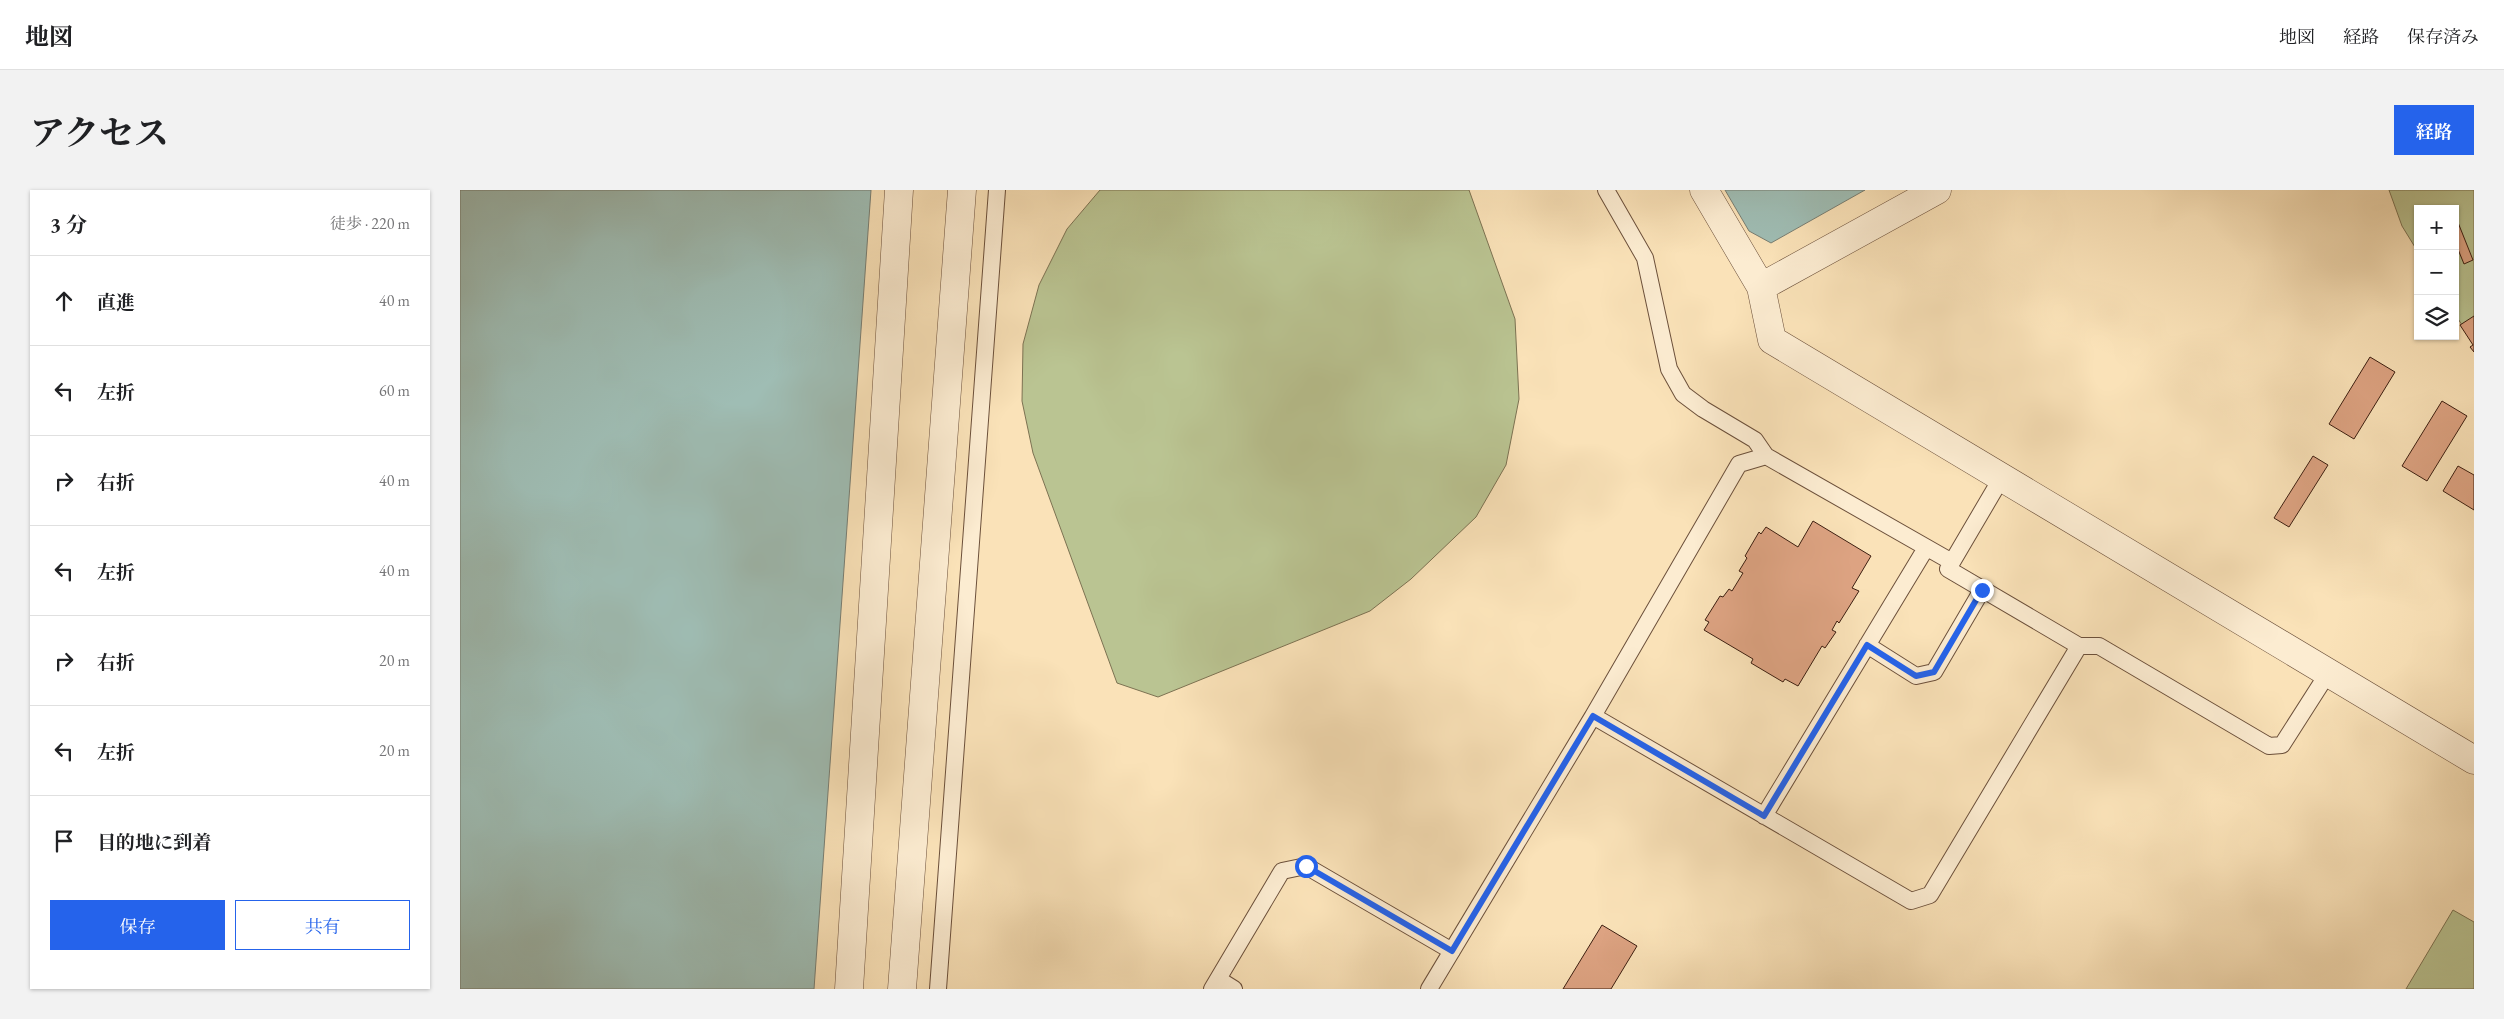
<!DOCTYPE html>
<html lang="ja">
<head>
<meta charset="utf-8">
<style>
  :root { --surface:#fff; --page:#f2f2f2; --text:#202124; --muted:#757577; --line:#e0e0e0; --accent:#2563eb }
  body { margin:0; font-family:"EB Garamond","Noto Serif JP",serif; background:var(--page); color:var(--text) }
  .controls { position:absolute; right:15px; top:15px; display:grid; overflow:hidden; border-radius:0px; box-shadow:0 1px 4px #0004 }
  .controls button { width:45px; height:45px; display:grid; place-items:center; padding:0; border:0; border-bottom:1px solid var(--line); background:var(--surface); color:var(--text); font:25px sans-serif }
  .stop { position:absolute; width:15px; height:15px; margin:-11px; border:4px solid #2563eb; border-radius:50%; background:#fff }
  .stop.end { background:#2563eb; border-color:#fff; box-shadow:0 1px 5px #0008 }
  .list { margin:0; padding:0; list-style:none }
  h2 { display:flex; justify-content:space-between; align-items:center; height:65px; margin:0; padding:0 20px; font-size:21px }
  h2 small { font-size:16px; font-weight:400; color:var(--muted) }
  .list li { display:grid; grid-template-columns:32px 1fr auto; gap:15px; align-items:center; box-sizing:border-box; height:90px; padding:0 20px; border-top:1px solid var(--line) }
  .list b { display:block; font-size:19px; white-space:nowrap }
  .list em { font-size:16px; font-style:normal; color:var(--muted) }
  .actions { display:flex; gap:10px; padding:15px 20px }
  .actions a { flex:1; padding:11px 0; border:1px solid var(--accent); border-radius:0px; text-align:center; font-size:18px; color:var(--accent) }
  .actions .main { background:var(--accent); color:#fff }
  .icon { flex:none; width:28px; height:28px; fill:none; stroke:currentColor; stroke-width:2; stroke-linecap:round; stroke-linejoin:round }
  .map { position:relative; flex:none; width:2014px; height:799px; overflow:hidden; border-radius:0px }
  header { display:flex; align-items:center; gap:30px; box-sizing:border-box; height:70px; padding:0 25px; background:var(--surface); border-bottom:1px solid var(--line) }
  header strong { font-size:24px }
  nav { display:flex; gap:28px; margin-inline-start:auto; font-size:18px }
  .intro { display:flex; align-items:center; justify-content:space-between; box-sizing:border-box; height:120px; padding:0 30px }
  h1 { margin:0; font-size:35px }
  .button { padding:12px 22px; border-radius:0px; background:var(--accent); color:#fff; font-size:18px; font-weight:700 }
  main { display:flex; gap:30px; padding:0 30px }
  aside { flex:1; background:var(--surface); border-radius:0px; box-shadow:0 1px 4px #0004 }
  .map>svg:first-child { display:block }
</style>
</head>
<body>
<header>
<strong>地図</strong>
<nav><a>地図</a><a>経路</a><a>保存済み</a></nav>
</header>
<div class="intro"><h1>アクセス</h1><a class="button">経路</a></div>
<main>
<aside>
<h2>3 分<small>徒歩 · 220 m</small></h2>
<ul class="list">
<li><svg class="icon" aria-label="ahead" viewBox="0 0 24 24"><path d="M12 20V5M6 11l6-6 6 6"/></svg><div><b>直進</b></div><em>40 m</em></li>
<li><svg class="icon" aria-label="left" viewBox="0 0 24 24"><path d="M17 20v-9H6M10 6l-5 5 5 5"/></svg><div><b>左折</b></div><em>60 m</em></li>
<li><svg class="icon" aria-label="right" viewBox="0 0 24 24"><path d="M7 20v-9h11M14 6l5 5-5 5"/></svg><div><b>右折</b></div><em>40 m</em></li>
<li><svg class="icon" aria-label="left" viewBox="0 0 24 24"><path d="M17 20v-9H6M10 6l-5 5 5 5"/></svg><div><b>左折</b></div><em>40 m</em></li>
<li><svg class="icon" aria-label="right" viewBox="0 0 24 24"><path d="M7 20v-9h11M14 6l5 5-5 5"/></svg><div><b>右折</b></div><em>20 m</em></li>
<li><svg class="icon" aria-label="left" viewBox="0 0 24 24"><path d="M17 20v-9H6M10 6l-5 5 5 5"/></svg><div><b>左折</b></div><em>20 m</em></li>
<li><svg class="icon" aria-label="arrive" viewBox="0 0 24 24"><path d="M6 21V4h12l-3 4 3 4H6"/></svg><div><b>目的地に到着</b></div></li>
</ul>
<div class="actions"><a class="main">保存</a><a>共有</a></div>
</aside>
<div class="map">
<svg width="2014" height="799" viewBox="0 0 2014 799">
  <rect width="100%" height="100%" fill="#fae2b8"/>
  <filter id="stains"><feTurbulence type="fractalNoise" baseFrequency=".004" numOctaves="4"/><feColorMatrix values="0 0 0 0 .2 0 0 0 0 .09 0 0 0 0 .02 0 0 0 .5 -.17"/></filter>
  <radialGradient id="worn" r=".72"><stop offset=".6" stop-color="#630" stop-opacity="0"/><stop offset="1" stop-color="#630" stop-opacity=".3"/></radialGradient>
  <path fill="#bac492" stroke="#7c7252" d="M640 0H1009L1055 129 1059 209 1046 275 1016 327 951 389 910 421 698 507 657 493 573 263 562 211 563 154 579 95 607 39Z
    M1929 0H2014V154L1995 124V19H1958V62L1942 36Z
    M1993 720 2014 732V799H1946Z"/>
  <path fill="#9fbdb4" stroke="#787e73" d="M0 0H411L354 799H0Z
    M1265 0H1405L1311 53 1289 41Z"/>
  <path fill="#dda382" stroke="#3d1f11" d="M1995 25 2013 70 2004 74 1995 52Z
    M2014 126V162L2010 157 2013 155 2000 135Z
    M1910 167 1935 182 1894 249 1869 234Z
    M1982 211 2007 226 1967 291 1942 276Z
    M1853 266 1868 275 1829 337 1814 328Z
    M1998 276 2014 285V320L1983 301Z
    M1353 331 1411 366 1392 398 1399 401 1379 433 1377 431 1372 440 1376 442 1365 458 1362 456 1338 496 1325 489 1323 492 1291 473 1293 469 1244 440 1249 432 1245 430 1260 406 1263 407 1269 399 1272 401 1283 383 1279 381 1287 368 1285 366 1299 342 1301 344 1306 337 1338 357Z
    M1142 735 1177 756 1151 799H1103Z"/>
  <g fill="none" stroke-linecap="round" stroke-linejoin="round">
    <g stroke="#6c503b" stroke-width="18">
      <path id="lane" d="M1146 0 1185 68 1209 179 1223 204 1243 219 1295 250 1306 266 1492 372
        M1407 455 1456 486 1474 482 1522 400
        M1619 456H1639L1809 556 1822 555 1868 483
        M1133 526 1279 274 1306 266
        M1304 626 1466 358
        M758 789 774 799
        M478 799 537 0
        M752 799 822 681 846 676 992 761
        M969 799 1133 526 1451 711 1470 705 1619 456 1488 379 1542 287"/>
    </g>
    <g stroke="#6c503b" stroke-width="29">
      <path id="street" d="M1244 0 1301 97 1312 150 2014 570
        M1301 97 1477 0
        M389 799 439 0
        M442 799 502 0"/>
    </g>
    <use href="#lane" stroke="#fcecd1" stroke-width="16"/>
    <use href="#street" stroke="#fcecd1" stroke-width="28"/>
  </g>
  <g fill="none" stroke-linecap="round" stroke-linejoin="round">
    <path stroke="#2563eb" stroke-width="6" d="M846 676 992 761 1133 526 1304 626 1407 455 1456 486 1474 482 1522 400"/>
  </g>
  <rect width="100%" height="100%" filter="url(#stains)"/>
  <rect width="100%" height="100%" fill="url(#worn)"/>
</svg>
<div class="controls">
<button>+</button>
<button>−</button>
<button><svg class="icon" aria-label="layers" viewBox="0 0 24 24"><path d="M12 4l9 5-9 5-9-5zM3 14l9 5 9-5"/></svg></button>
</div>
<div class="stop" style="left:846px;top:676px"></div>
<div class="stop end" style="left:1522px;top:400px"></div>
</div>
</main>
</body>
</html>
